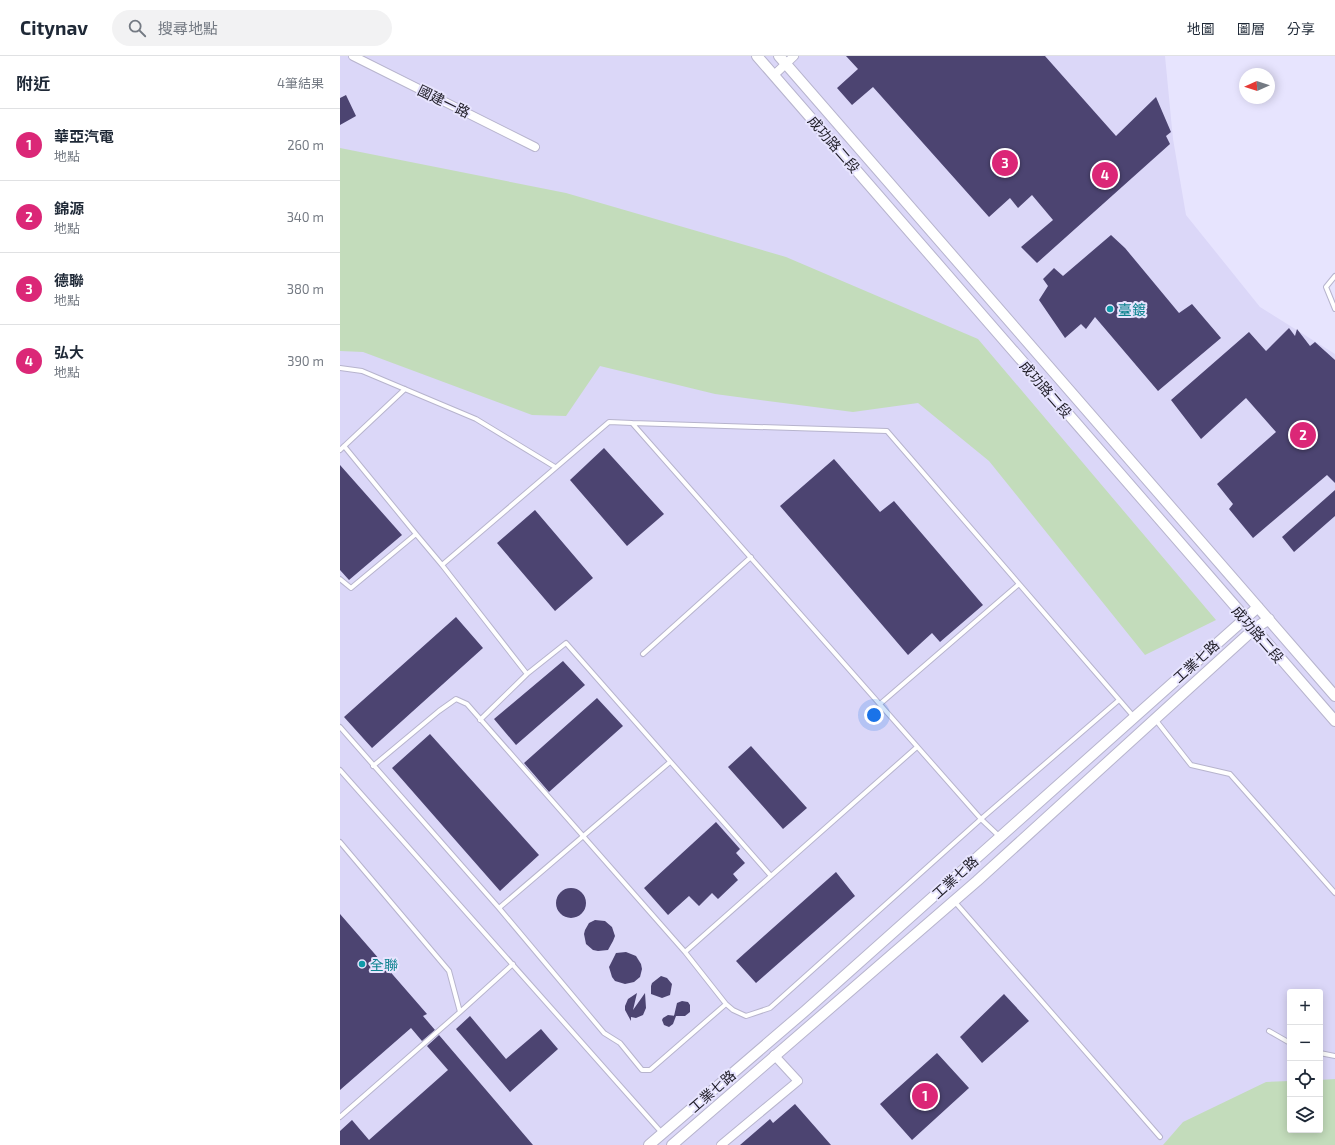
<!DOCTYPE html>
<html lang="zh-TW">
<head>
<meta charset="utf-8">
<style>
  :root { --surface:#fff; --page:#f2f2f3; --text:#1f2937; --muted:#747a83; --line:#e0e1e3; --accent:#db2777 }
  body { margin:0; font-family:"Exo 2","Noto Sans TC",sans-serif; background:var(--page); color:var(--text) }
  .controls { position:absolute; right:12px; bottom:12px; display:grid; overflow:hidden; border-radius:4px; box-shadow:0 2px 10px #0003 }
  .controls button { width:36px; height:36px; display:grid; place-items:center; padding:0; border:0; border-bottom:1px solid var(--line); background:var(--surface); color:var(--text); font:20px sans-serif }
  .compass { position:absolute; left:899px; top:12px; width:36px; height:36px; border-radius:50%; background:var(--surface); box-shadow:0 2px 10px #0003; rotate:267deg }
  .you { position:absolute; left:534px; top:659px; width:14px; height:14px; margin:-10px; border:3px solid #fff; border-radius:50%; background:#1a73e8; box-shadow:0 0 0 6px #1a73e833 }
  .badge { display:grid; place-items:center; width:26px; height:26px; border-radius:50%; background:var(--accent); color:#fff; font-size:13px; font-weight:700 }
  .pin { position:absolute; translate:-50% -50%; border:2px solid #fff; box-shadow:0 1px 4px #0006 }
  .list { margin:0; padding:0; list-style:none }
  h2 { display:flex; justify-content:space-between; align-items:center; height:52px; margin:0; padding:0 16px; font-size:17px }
  h2 small { font-size:13px; font-weight:400; color:var(--muted) }
  .list li { display:grid; grid-template-columns:26px 1fr auto; gap:12px; align-items:center; box-sizing:border-box; height:72px; padding:0 16px; border-top:1px solid var(--line) }
  .list b { display:block; font-size:15px; white-space:nowrap }
  .list p { margin:0; font-size:13px; white-space:nowrap; color:var(--muted) }
  .list em { font-size:13px; font-style:normal; color:var(--muted) }
  .icon { flex:none; width:22px; height:22px; fill:none; stroke:currentColor; stroke-width:2; stroke-linecap:round; stroke-linejoin:round }
  .map { position:relative; flex:none; width:995px; height:1089px; overflow:hidden }
  header { display:flex; align-items:center; gap:24px; box-sizing:border-box; height:56px; padding:0 20px; background:var(--surface); border-bottom:1px solid var(--line) }
  header strong { font-size:19px }
  nav { display:flex; gap:22px; margin-inline-start:auto; font-size:14px }
  .search { width:280px; height:36px; background:var(--page); display:flex; align-items:center; gap:10px; box-sizing:border-box; padding:0 14px; border-radius:22px; color:var(--muted); font-size:15px }
  main { display:flex }
  aside { flex:1; background:var(--surface) }
  .map>svg:first-child { display:block }
</style>
</head>
<body>
<header>
<strong>Citynav</strong>
<div class="search"><svg class="icon" aria-label="search" viewBox="0 0 24 24"><circle cx="10" cy="10" r="6"/><path d="M15 15l6 6"/></svg>搜尋地點</div>
<nav><a>地圖</a><a>圖層</a><a>分享</a></nav>
</header>
<main>
<aside>
<h2>附近<small>4筆結果</small></h2>
<ul class="list">
<li><span class="badge">1</span><div><b>華亞汽電</b><p>地點</p></div><em>260 m</em></li>
<li><span class="badge">2</span><div><b>錦源</b><p>地點</p></div><em>340 m</em></li>
<li><span class="badge">3</span><div><b>德聯</b><p>地點</p></div><em>380 m</em></li>
<li><span class="badge">4</span><div><b>弘大</b><p>地點</p></div><em>390 m</em></li>
</ul>
</aside>
<div class="map">
<svg width="995" height="1089" viewBox="0 0 995 1089">
  <rect width="100%" height="100%" fill="#e7e4fe"/>
  <path fill="#dbd7f8" fill-rule="evenodd" d="M0 0H825L833 83 846 159 920 251 995 298V1089H0ZM950 936H980V1074H950Z"/>
  <path fill="#c3dcbb" d="M0 92 226 137 446 201 638 283 876 564 805 599 649 405 578 347 513 356 375 338 260 310 226 360 192 359 23 296 0 295Z
    M995 1023V1089H823L843 1066 926 1026 950 1025V1074H980V1024Z"/>
  <path fill="#4c4471" d="M506 0H705L776 80 816 41 831 76 826 80 830 88 697 207 681 191 713 164 692 139 678 152 670 142 649 161 533 31 512 49 497 32 518 13Z
    M6 39 16 60 0 69V42Z
    M771 179 785 192 839 257 852 248 881 282 818 335 755 261 746 273 741 268 725 282 699 244 708 230 703 223 714 212 723 220Z
    M949 272 955 280 957 273 970 290 975 286 995 304V427L987 419 913 482 889 453 893 448 877 428 936 376 906 342 861 383 831 344 909 276 926 295Z
    M264 392 324 458 287 490 230 424Z
    M494 403 540 456 554 445 643 549 600 586 592 577 568 599 440 450Z
    M0 409 62 479 9 524 0 514Z
    M995 434V460L954 496 942 481Z
    M195 454 253 522 215 555 157 487Z
    M116 561 143 592 32 692 4 661Z
    M223 605 245 629 176 689 154 663Z
    M257 642 283 670 209 736 184 707Z
    M90 678 199 799 160 835 52 712Z
    M411 690 467 752 443 773 388 711Z
    M376 766 400 793 396 797 405 807 393 818 398 824 378 843 372 837 359 850 349 840 328 859 304 832Z
    M496 816 515 840 416 927 396 905Z
    M216 847a15 15 0 1 1 30 0a15 15 0 1 1-30 0Z
    M0 858 87 958 83 960 95 974 82 985 71 972 0 1034Z
    M255 864 265 865 272 871 275 880 273 885 268 894 258 895 253 894 246 888 244 878 245 874 249 867Z
    M286 896 296 900 301 908 302 913 300 921 294 926 285 928 275 925 272 921 269 911 276 897Z
    M321 920 327 922 332 928 330 939 322 942 311 938V930L312 927Z
    M297 937 293 954 305 937 306 952 303 959 296 962 291 961V965L285 954V950L288 943Z
    M664 938 689 965 642 1007 620 981Z
    M342 945 348 946 350 949V956L345 960H334L337 947Z
    M328 959 336 960 333 968 329 971 324 969 322 964 323 962Z
    M130 960 166 1003 201 973 218 993 170 1036 116 973Z
    M99 979 193 1089H0V1075L12 1064 29 1084 108 1014 87 990Z
    M597 997 629 1032 572 1084 540 1048Z
    M455 1048 491 1089H400L430 1063 433 1067Z"/>
  <g fill="none" stroke-linecap="round" stroke-linejoin="round">
    <g stroke="#b7b4cd" stroke-width="6">
      <path id="service" d="M995 220 986 231 995 253
        M0 312 22 315 136 363 215 411
        M292 367 547 375 794 661
        M0 394 65 333
        M76 478 102 509
        M0 523 11 532 76 478 4 390
        M303 598 411 501
        M187 618 226 587 431 820
        M540 648 679 528
        M815 663 851 709 890 718 995 837
        M140 664 187 618 102 509 269 366 292 367 641 763 660 781
        M0 671 159 852 330 706
        M33 710 99 655 116 643 127 648 345 896 386 948
        M0 714 322 1077
        M0 786 109 915 120 956 0 1061
        M615 846 820 1081
        M159 852 264 977 280 987 302 1014H310L386 948 393 954 406 960 430 952 641 763 779 644
        M345 896 577 691
        M120 956 173 908
        M929 975 950 987
        M980 997 995 1000"/>
    </g>
    <g stroke="#b7b4cd" stroke-width="10">
      <path id="minor" d="M13 0 195 91
        M434 19 454 0
        M381 1089 458 1025 434 999"/>
    </g>
    <g stroke="#b7b4cd" stroke-width="12">
      <path id="tertiary" d="M417 0 995 665
        M439 0 995 640
        M309 1089 465 955 918 551
        M332 1089 637 825 914 573 929 563"/>
    </g>
    <use href="#service" stroke="#fff" stroke-width="4"/>
    <use href="#minor" stroke="#fff" stroke-width="8"/>
    <use href="#tertiary" stroke="#fff" stroke-width="10"/>
  </g>
  <g fill="#0f9aa8" stroke="#e7e4fe" stroke-width="1.5">
    <circle cx="770" cy="253" r="4"/>
    <circle cx="22" cy="908" r="4"/>
  </g>
  <g text-anchor="middle" dominant-baseline="central" stroke-width="4" stroke-linejoin="round" paint-order="stroke">
    <g font-size="14" fill="#1e1c26" stroke="#e7e4fe">
      <text transform="translate(104 45) rotate(26)">國建一路</text>
      <text transform="translate(494 88) rotate(49)">成功路二段</text>
      <text transform="translate(706 333) rotate(49)">成功路二段</text>
      <text transform="translate(918 578) rotate(49)">成功路二段</text>
      <text transform="translate(856 605) rotate(-42)">工業七路</text>
      <text transform="translate(615 821) rotate(-42)">工業七路</text>
      <text transform="translate(372 1035) rotate(-41)">工業七路</text>
    </g>
    <g font-size="14" fill="#0d838f" stroke="#e7e4fe" text-anchor="start">
      <text x="778" y="253">臺鍍</text>
      <text x="30" y="908">全聯</text>
    </g>
  </g>
</svg>
<div class="controls">
<button>+</button>
<button>−</button>
<button><svg class="icon" aria-label="locate" viewBox="0 0 24 24"><circle cx="12" cy="12" r="6"/><path d="M12 2v4M12 18v4M2 12h4M18 12h4"/></svg></button>
<button><svg class="icon" aria-label="layers" viewBox="0 0 24 24"><path d="M12 4l9 5-9 5-9-5zM3 14l9 5 9-5"/></svg></button>
</div>
<svg class="compass" viewBox="-18 -18 36 36"><path d="M0-13l5 13h-10z" fill="#e53935"/><path d="M0 13l5-13h-10z" fill="#747a83"/></svg>
<div class="you"></div>
<div class="pin badge" style="left:585px;top:1040px">1</div>
<div class="pin badge" style="left:963px;top:379px">2</div>
<div class="pin badge" style="left:665px;top:107px">3</div>
<div class="pin badge" style="left:765px;top:119px">4</div>
</div>
</main>
</body>
</html>
